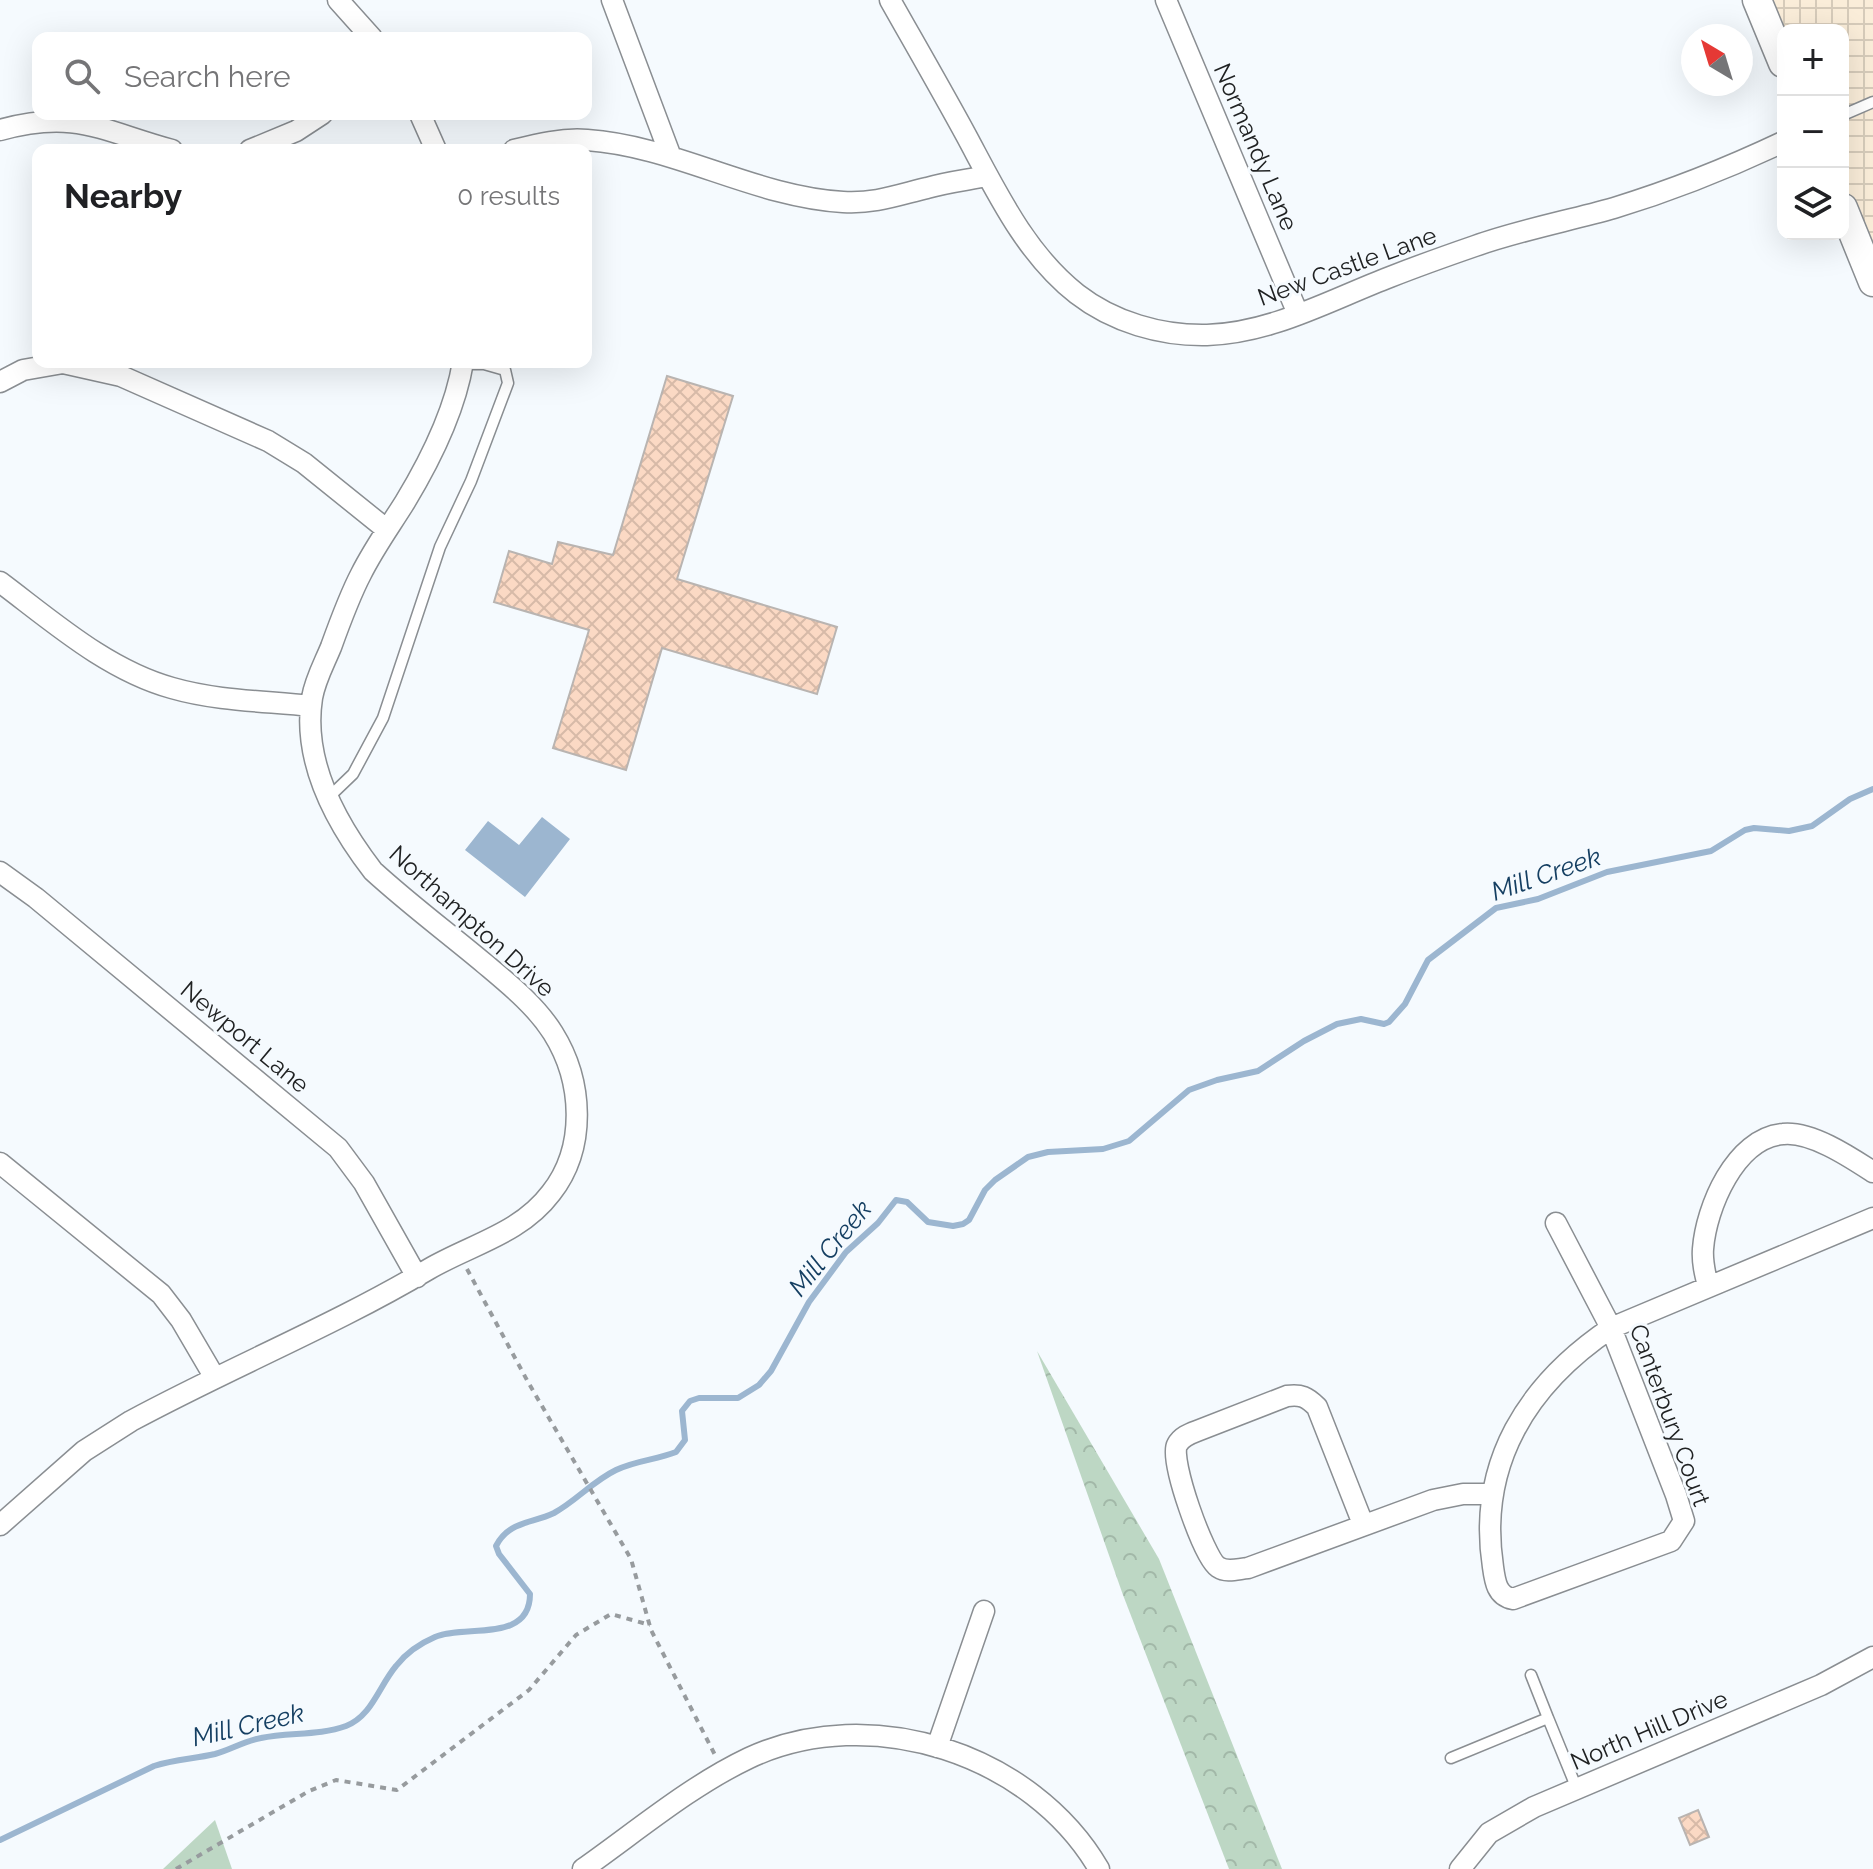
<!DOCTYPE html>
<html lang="en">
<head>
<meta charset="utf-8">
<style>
  :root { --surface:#fff; --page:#f2f2f2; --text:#202124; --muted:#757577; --line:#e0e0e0 }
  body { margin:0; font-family:Raleway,sans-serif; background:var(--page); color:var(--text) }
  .controls { position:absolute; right:24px; top:24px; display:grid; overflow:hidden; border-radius:16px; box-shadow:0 8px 32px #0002 }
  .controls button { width:72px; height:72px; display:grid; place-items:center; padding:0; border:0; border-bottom:2px solid var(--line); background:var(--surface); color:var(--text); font:40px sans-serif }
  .compass { position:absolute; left:1681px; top:24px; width:72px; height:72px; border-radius:50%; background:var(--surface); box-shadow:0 8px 32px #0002; rotate:322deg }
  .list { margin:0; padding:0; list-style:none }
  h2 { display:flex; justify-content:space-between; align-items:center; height:104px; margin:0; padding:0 32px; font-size:34px }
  h2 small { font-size:26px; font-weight:400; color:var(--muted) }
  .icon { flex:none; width:44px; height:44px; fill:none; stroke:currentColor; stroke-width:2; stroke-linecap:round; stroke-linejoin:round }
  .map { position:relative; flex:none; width:1873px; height:1869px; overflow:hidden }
  .search { position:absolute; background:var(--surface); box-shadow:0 8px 32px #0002; left:32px; top:32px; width:560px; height:88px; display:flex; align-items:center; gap:20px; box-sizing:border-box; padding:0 28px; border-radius:16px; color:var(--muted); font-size:30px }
  .panel { position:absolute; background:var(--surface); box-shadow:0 8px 32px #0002; left:32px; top:144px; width:560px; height:224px; border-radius:16px }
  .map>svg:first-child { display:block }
</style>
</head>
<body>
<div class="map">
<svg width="1873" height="1869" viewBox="0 0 1873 1869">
  <defs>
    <pattern id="industrial-grid" width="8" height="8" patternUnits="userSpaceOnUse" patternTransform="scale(2)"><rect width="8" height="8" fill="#faedd9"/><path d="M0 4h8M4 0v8" fill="none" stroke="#d6cbba"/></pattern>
    <pattern id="forest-crowns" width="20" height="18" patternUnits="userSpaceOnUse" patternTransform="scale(2)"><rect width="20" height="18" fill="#bdd7c4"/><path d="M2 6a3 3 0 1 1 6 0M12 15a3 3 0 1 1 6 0" fill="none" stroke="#a2b8a8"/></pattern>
    <pattern id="building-cross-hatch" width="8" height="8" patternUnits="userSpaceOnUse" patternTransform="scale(2)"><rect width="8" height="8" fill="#fbd9c4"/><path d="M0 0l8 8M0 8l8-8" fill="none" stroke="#d7baa8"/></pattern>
  </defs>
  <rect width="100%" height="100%" fill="#f5fafe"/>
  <path fill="url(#industrial-grid)" d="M1757 0H1873V282L1843 208V30H1783Z"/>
  <path fill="url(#forest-crowns)" d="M1037 1351 1159 1559 1282 1869H1229L1123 1595Z"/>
  <path fill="#bdd7c4" d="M215 1820 232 1869H163Z"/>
  <path fill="#9cb6d0" d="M542 817 570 839 525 897 465 850 488 821 519 845Z"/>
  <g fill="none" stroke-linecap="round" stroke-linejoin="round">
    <path stroke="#9cb6d0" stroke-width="6" d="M0 1840 154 1766C175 1759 194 1759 215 1754 230 1750 244 1741 261 1738 288 1732 319 1736 346 1726 372 1716 379 1686 396 1666 406 1653 421 1643 435 1637 464 1624 530 1644 530 1594L499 1554 496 1546C509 1521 531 1524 554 1513 576 1501 593 1481 616 1470 637 1460 656 1460 676 1452L685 1440 682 1411 690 1401 699 1398H738L759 1385 771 1371 809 1302 846 1252 878 1223 896 1200 907 1202 928 1222 953 1226 963 1224 969 1220 985 1190 995 1180 1028 1157 1048 1152 1103 1149 1129 1141 1189 1090 1217 1080 1258 1071 1304 1041 1337 1024 1361 1019 1384 1024 1389 1022 1405 1004 1428 960 1496 908 1538 899 1607 872 1711 851 1745 830 1754 828 1789 831 1812 826 1850 799 1873 789"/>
  </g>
  <path fill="url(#building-cross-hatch)" stroke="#b9b4b1" stroke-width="2" d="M667 376 733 396 677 579 837 627 817 694 662 648 626 770 553 748 589 630 494 602 509 551 552 564 558 542 613 555Z
    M1698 1810 1709 1837 1690 1845 1679 1818Z"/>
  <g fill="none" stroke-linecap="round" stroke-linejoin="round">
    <g stroke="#8a8e92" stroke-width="13">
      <path id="lane" d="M1843 115 1873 102
        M328 798 353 774 383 718 440 547 471 481 508 383 505 370 484 364H463
        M1531 1675 1548 1718
        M1451 1758 1548 1718 1577 1789"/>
    </g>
    <g stroke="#8a8e92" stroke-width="23">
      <path id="street" d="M338 0 372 38
        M612 0 671 157
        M890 0C916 46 942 91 967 137 997 193 1026 254 1077 294 1113 322 1161 336 1207 335 1272 333 1330 300 1390 277 1418 266 1446 256 1475 246 1520 230 1568 221 1614 208 1673 190 1728 168 1783 142
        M1166 0 1298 314
        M420 114 436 150
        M0 130C76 109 102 131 172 150
        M250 150 296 131 322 114
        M514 150C538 144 562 138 587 140 675 146 755 197 843 202 874 204 898 195 927 188 947 182 967 180 987 176
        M0 382 23 370 63 363 121 376 268 441 304 463 386 529
        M0 582C52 621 107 670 172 688 217 701 265 701 311 706
        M0 872 36 898 338 1148 364 1183 417 1277
        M0 1163 161 1294 181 1320 215 1378
        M1556 1223 1611 1328 1676 1495 1684 1521 1671 1541 1513 1599C1497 1596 1495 1582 1493 1567 1477 1463 1528 1384 1611 1328L1873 1218
        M1708 1286C1705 1274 1702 1262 1703 1249 1706 1208 1735 1138 1783 1134 1811 1131 1850 1157 1873 1172
        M1363 1524 1317 1407C1307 1397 1301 1394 1287 1396L1197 1431C1189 1434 1181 1437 1177 1445 1169 1459 1204 1558 1218 1567 1227 1573 1237 1569 1248 1568L1433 1500 1463 1494H1493
        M0 1525 84 1451 131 1421C229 1368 333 1326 429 1269 472 1244 520 1234 551 1193 587 1147 583 1081 553 1033 536 1006 510 985 485 964 448 933 409 904 373 871 336 823 302 761 312 698 315 680 324 664 331 647 340 622 349 597 361 574 374 548 390 526 405 502 431 459 455 411 463 362
        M937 1747 984 1611
        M583 1869C637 1831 690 1786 749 1758 871 1701 1032 1754 1099 1869
        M1460 1869 1489 1833 1534 1807 1821 1685 1873 1657"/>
    </g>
    <g stroke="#8a8e92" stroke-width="31">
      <path id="secondary" d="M1757 0 1783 63
        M1843 208 1873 282"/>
    </g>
    <path stroke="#979b9e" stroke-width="4" stroke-dasharray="6 6" stroke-linecap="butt" d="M467 1269 528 1382 631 1559 651 1630 715 1755
      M176 1869 309 1791 336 1780 397 1790 529 1690 576 1635 611 1614 650 1625"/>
    <use href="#lane" stroke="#fff" stroke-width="10"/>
    <use href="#street" stroke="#fff" stroke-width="20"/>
    <use href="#secondary" stroke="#fff" stroke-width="28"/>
  </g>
  <g text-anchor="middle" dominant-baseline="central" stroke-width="6" stroke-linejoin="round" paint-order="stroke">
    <g font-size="24" fill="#202223" stroke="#f5fafe">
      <text transform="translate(1256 147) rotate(67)">Normandy Lane</text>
      <text transform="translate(1347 266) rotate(-20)">New Castle Lane</text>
      <text transform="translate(472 921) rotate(42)">Northampton Drive</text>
      <text transform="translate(245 1037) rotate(40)">Newport Lane</text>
      <text transform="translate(1670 1415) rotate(70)">Canterbury Court</text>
      <text transform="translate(1649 1730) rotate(-23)">North Hill Drive</text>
    </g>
    <g font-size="26" font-style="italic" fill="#153f62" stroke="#f5fafe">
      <text transform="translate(1546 874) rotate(-19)">Mill Creek</text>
      <text transform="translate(830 1248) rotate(-51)">Mill Creek</text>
      <text transform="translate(248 1725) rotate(-13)">Mill Creek</text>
    </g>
  </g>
</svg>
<div class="controls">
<button>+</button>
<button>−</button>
<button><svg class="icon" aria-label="layers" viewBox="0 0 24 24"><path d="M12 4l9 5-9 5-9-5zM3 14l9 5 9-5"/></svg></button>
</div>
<svg class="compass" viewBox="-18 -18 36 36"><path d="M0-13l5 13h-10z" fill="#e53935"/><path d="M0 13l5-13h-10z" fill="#757577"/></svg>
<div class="search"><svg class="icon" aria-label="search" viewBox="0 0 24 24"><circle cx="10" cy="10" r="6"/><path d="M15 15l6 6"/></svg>Search here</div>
<section class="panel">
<h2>Nearby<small>0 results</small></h2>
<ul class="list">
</ul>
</section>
</div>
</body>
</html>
